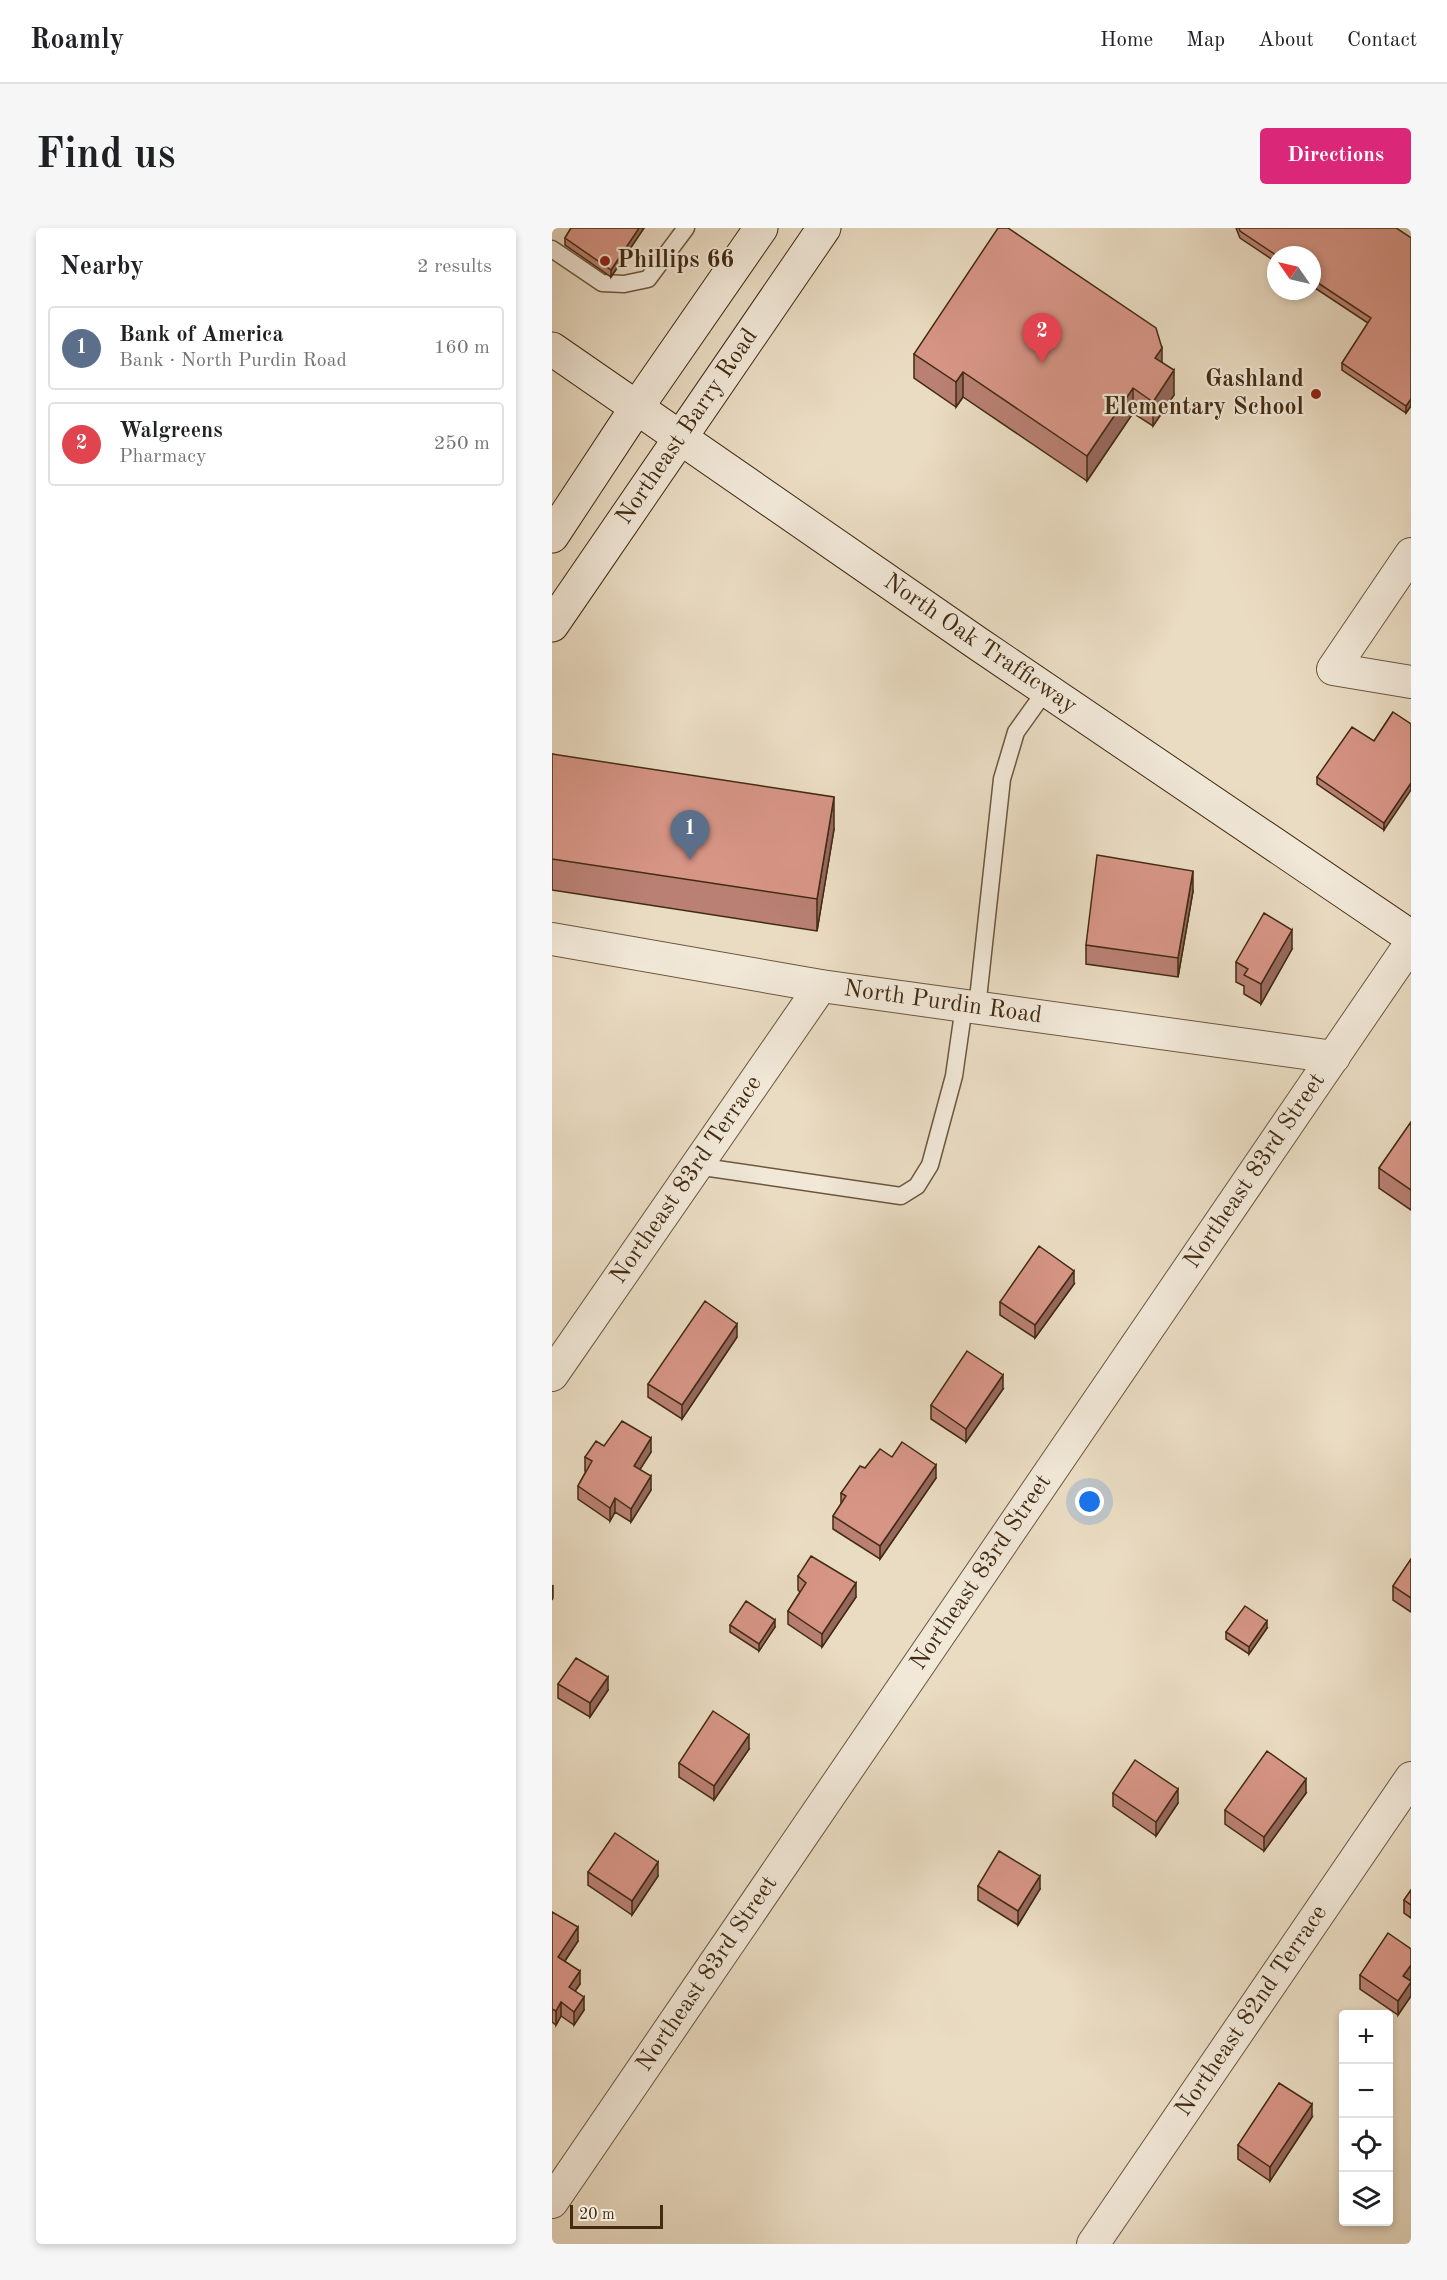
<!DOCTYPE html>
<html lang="en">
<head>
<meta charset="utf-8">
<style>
  :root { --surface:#fff; --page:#f6f6f6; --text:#202124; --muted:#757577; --line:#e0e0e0; --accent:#db2777 }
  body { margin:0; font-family:"Old Standard TT",serif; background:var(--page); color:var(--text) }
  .controls { position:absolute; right:18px; bottom:18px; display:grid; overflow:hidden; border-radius:6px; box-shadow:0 3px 9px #0003 }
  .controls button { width:54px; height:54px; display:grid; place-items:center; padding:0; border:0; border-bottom:2px solid var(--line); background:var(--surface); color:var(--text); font:30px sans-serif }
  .compass { position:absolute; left:715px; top:18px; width:54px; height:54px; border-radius:50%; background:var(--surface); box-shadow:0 3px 9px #0003; rotate:304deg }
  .scale { position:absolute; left:18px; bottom:15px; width:93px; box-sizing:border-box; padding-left:6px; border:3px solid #422b12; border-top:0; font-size:16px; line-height:21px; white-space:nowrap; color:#422b12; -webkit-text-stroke:4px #f1e8d8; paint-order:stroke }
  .you { position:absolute; left:538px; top:1274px; width:21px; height:21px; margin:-15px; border:4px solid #fff; border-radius:50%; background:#1a73e8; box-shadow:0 0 0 9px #1a73e833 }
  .badge { display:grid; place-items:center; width:39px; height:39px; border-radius:50%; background:var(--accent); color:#fff; font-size:20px; font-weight:700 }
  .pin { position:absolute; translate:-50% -50px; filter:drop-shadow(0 2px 3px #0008) }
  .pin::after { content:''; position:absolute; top:32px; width:21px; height:18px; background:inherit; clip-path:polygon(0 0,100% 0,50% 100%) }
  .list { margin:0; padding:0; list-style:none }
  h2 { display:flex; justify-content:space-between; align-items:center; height:78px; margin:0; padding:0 24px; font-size:26px }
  h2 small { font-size:20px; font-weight:400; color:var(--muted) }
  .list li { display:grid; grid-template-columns:39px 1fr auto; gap:18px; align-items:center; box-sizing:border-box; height:84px; margin:0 12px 12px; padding:0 12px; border:2px solid var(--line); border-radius:6px }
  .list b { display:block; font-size:22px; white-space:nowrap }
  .list p { margin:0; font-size:20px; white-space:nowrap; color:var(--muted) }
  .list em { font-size:20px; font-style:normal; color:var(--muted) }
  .icon { flex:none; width:33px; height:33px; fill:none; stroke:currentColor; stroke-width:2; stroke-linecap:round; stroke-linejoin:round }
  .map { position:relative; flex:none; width:859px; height:2016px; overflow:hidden; border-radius:6px }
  header { display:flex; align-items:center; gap:36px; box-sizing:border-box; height:84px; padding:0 30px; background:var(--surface); border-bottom:2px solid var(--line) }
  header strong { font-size:28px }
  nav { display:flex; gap:33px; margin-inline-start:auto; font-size:21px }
  .intro { display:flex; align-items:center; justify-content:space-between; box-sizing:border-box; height:144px; padding:0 36px }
  h1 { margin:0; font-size:42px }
  .button { padding:15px 27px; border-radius:6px; background:var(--accent); color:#fff; font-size:21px; font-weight:700 }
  main { display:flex; gap:36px; padding:0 36px }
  aside { flex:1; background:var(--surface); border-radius:6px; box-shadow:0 3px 9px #0003 }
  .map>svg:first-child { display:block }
</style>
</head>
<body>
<header>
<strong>Roamly</strong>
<nav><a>Home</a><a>Map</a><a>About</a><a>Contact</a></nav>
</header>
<div class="intro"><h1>Find us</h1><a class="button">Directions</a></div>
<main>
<aside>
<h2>Nearby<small>2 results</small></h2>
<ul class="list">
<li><span class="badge" style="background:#5c6f8a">1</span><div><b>Bank of America</b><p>Bank · North Purdin Road</p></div><em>160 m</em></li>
<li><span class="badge" style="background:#e0444e">2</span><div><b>Walgreens</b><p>Pharmacy</p></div><em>250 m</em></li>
</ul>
</aside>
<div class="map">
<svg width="859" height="2016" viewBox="0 0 859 2016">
  <rect width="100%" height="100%" fill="#eadcc3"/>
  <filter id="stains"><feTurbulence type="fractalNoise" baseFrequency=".00333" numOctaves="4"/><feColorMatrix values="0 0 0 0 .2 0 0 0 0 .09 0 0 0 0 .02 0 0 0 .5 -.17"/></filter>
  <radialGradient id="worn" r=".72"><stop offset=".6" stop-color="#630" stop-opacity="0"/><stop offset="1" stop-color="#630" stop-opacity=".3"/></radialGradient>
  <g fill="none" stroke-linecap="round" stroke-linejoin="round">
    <g stroke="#6c573e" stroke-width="19">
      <path id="lane" d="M0 21 50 55 72 56 96 51 134 0
        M425 780 450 551 464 504 494 462
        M144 938 349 968 365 958 378 937 402 848 412 778"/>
    </g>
    <g stroke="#6c573e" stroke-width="34">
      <g id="street">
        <path d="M859 326 781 441 859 454"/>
        <path id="s1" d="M0 711 269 758 782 829"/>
        <path id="s2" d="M0 1147 269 758"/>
        <path id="s3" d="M0 1974 859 715"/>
        <path id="s4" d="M541 2016 859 1550"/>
      </g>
    </g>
    <g stroke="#422b12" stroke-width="35">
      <g id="secondary">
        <path id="s5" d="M0 121 425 415 859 709"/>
        <path d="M0 308 85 179 209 0"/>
        <path id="s6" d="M0 397 272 0"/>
      </g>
    </g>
    <use href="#lane" stroke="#f1e8d8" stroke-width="16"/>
    <use href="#street" stroke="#f1e8d8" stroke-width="32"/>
    <use href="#secondary" stroke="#f1e8d8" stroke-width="33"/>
  </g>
  <path fill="#b98073" stroke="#422b12" stroke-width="1.5" d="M19 0H92L59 49 13 17V10Z
    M684 0H844L859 10V178L854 185 790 142V135L816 95 760 58V27H724V34L688 10Z
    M362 126 610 134 622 167 601 198 581 185 535 253 411 169 404 179 362 150Z
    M841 484 832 602 765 556V549L822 513Z
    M0 526 282 601 265 703 0 662Z
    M641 663 626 749 534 736V717Z
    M740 721 709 776 692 766V758L684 754V734Z
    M859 894V982L827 960V940Z
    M522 1056 483 1110 448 1087V1074Z
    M185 1109 130 1191 96 1169V1156Z
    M451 1161 414 1214 379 1191V1177Z
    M52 1218 99 1224 88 1241 99 1262 79 1294 63 1284 58 1293 26 1271V1258L34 1243H33V1229Z
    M340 1229 384 1250 328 1331 281 1301V1288L289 1276V1265L313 1240Z
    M859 1331V1384L841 1372V1358Z
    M246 1348 304 1369 270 1419 236 1396V1383L248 1364 246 1362Z
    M178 1397 223 1399 207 1423 178 1404Z
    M715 1400 697 1426 674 1411V1404Z
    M6 1456 56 1462 38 1489 6 1470Z
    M197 1521 162 1572 127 1549V1535Z
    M561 1565 626 1575 604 1608 561 1578Z
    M754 1565 712 1623 673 1596V1582Z
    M36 1644 106 1648 80 1687 36 1657Z
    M426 1658 488 1661 466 1697 426 1672Z
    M859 1662V1690L852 1685V1672Z
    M0 1684 26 1713 13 1733 28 1756 23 1763 32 1782 22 1797 9 1788 4 1797 0 1794Z
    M859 1721V1751L858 1753H859V1768L846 1787 808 1761V1747Z
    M760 1889 718 1953 686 1931V1917Z"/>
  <path fill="#96685e" stroke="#422b12" stroke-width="1.5" d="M87 0H92L59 49V42Z
    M610 120V145L603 130Z
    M622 142V167L601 198V174Z
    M411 144V169L404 179V154Z
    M581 160V185L535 253V228Z
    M859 171V178L854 185V178Z
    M859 555V562L832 602V595Z
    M282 569V601L265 703V671Z
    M641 643V663L626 749V730Z
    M740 702V721L709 776V756Z
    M522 1043V1056L483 1110V1097Z
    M185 1096V1109L130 1191V1177Z
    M451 1147V1161L414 1214V1201Z
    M99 1210V1224L82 1251V1238Z
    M384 1237V1250L328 1331V1318Z
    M99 1248V1262L79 1294V1281Z
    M63 1270V1284L58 1293V1280Z
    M304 1355V1369L270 1419V1406Z
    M1 1357V1370L0 1372V1359Z
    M223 1392V1399L207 1423V1416Z
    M715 1393V1400L697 1426V1419Z
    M56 1449V1462L38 1489V1475Z
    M197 1507V1521L162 1572V1558Z
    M754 1551V1565L712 1623V1609Z
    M626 1561V1575L604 1608V1594Z
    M106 1634V1648L80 1687V1673Z
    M488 1648V1661L466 1697V1683Z
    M26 1699V1713L6 1743V1729Z
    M859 1737V1751L851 1762V1748Z
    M28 1743V1756L17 1772V1759Z
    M859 1754V1768L846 1787V1773Z
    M32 1769V1782L22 1797V1784Z
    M9 1774V1788L4 1797V1783Z
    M760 1876V1889L718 1953V1939Z"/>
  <path fill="#d79586" stroke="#422b12" stroke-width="1.5" d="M19 0H87L59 42 13 10Z
    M446 0H456L604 100 610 120 603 130 622 142 601 174 581 160 535 228 411 144 404 154 362 126Z
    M687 0H844L859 10V171L854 178 790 135 819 90 760 51V27H724L688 3Z
    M841 484 859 496V555L832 595 765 549 800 499 822 513Z
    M0 526 282 569 265 671 0 631Z
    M545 627 641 643 626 730 534 717Z
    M712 685 740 702 709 756 692 747 696 741 684 734Z
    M859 894V962L827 940Z
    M487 1018 522 1043 483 1097 448 1074Z
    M153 1073 185 1096 130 1177 96 1156Z
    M415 1123 451 1147 414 1201 379 1177Z
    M70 1193 99 1210 82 1238 99 1248 79 1281 63 1270 58 1280 26 1258 40 1233 33 1229 44 1213 52 1218Z
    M350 1214 384 1237 328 1318 281 1288 294 1268 289 1265 308 1238 313 1240 328 1221 340 1229Z
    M259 1328 304 1355 270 1406 236 1383 254 1355 246 1348Z
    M859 1331V1370L841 1358Z
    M194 1373 223 1392 207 1416 178 1397Z
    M693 1378 715 1393 697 1419 674 1404Z
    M24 1430 56 1449 38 1475 6 1456Z
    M161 1483 197 1507 162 1558 127 1535Z
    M715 1523 754 1551 712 1609 673 1582Z
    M583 1532 626 1561 604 1594 561 1565Z
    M63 1605 106 1634 80 1673 36 1644Z
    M447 1623 488 1648 466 1683 426 1658Z
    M859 1662V1677L852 1672Z
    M0 1684 26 1699 6 1729 28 1743 17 1759 32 1769 22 1784 9 1774 4 1783 0 1781Z
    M836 1705 859 1721V1737L851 1748 859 1753V1754L846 1773 808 1747Z
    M727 1855 760 1876 718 1939 686 1917Z"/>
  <g fill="#8f2418" stroke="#f1e8d8" stroke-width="2">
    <circle cx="53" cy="33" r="6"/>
    <circle cx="764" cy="166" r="6"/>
  </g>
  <g text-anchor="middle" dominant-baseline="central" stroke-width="4.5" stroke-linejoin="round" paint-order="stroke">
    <g font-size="24" font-weight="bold" fill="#422b12" stroke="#f1e8d8" text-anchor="start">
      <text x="65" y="33">Phillips 66</text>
      <text x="752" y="152" text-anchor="end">Gashland<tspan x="752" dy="28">Elementary School</tspan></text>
    </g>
    <g font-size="24" fill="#422b12" stroke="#f1e8d8">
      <text stroke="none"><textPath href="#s6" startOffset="240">Northeast Barry Road</textPath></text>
      <text stroke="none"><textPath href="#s5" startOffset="520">North Oak Trafficway</textPath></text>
      <text stroke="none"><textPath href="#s1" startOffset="396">North Purdin Road</textPath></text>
      <text stroke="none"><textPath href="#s3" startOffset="1248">Northeast 83rd Street</textPath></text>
      <text stroke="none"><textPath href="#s2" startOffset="237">Northeast 83rd Terrace</textPath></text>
      <text stroke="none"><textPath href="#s3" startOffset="762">Northeast 83rd Street</textPath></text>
      <text stroke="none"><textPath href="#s3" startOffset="276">Northeast 83rd Street</textPath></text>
      <text stroke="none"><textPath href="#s4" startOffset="282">Northeast 82nd Terrace</textPath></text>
    </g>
  </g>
  <rect width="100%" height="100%" filter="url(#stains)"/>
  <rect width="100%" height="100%" fill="url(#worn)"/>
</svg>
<div class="controls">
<button>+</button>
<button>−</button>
<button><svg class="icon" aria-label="locate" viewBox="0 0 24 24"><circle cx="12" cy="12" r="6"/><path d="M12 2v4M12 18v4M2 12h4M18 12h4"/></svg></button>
<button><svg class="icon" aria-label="layers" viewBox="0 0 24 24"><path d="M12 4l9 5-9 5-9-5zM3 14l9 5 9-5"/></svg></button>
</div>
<svg class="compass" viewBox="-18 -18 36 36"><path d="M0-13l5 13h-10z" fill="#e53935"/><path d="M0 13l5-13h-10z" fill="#757577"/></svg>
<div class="scale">20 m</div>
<div class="you"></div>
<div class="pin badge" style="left:138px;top:632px;background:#5c6f8a">1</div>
<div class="pin badge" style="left:490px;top:135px;background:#e0444e">2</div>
</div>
</main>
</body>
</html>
